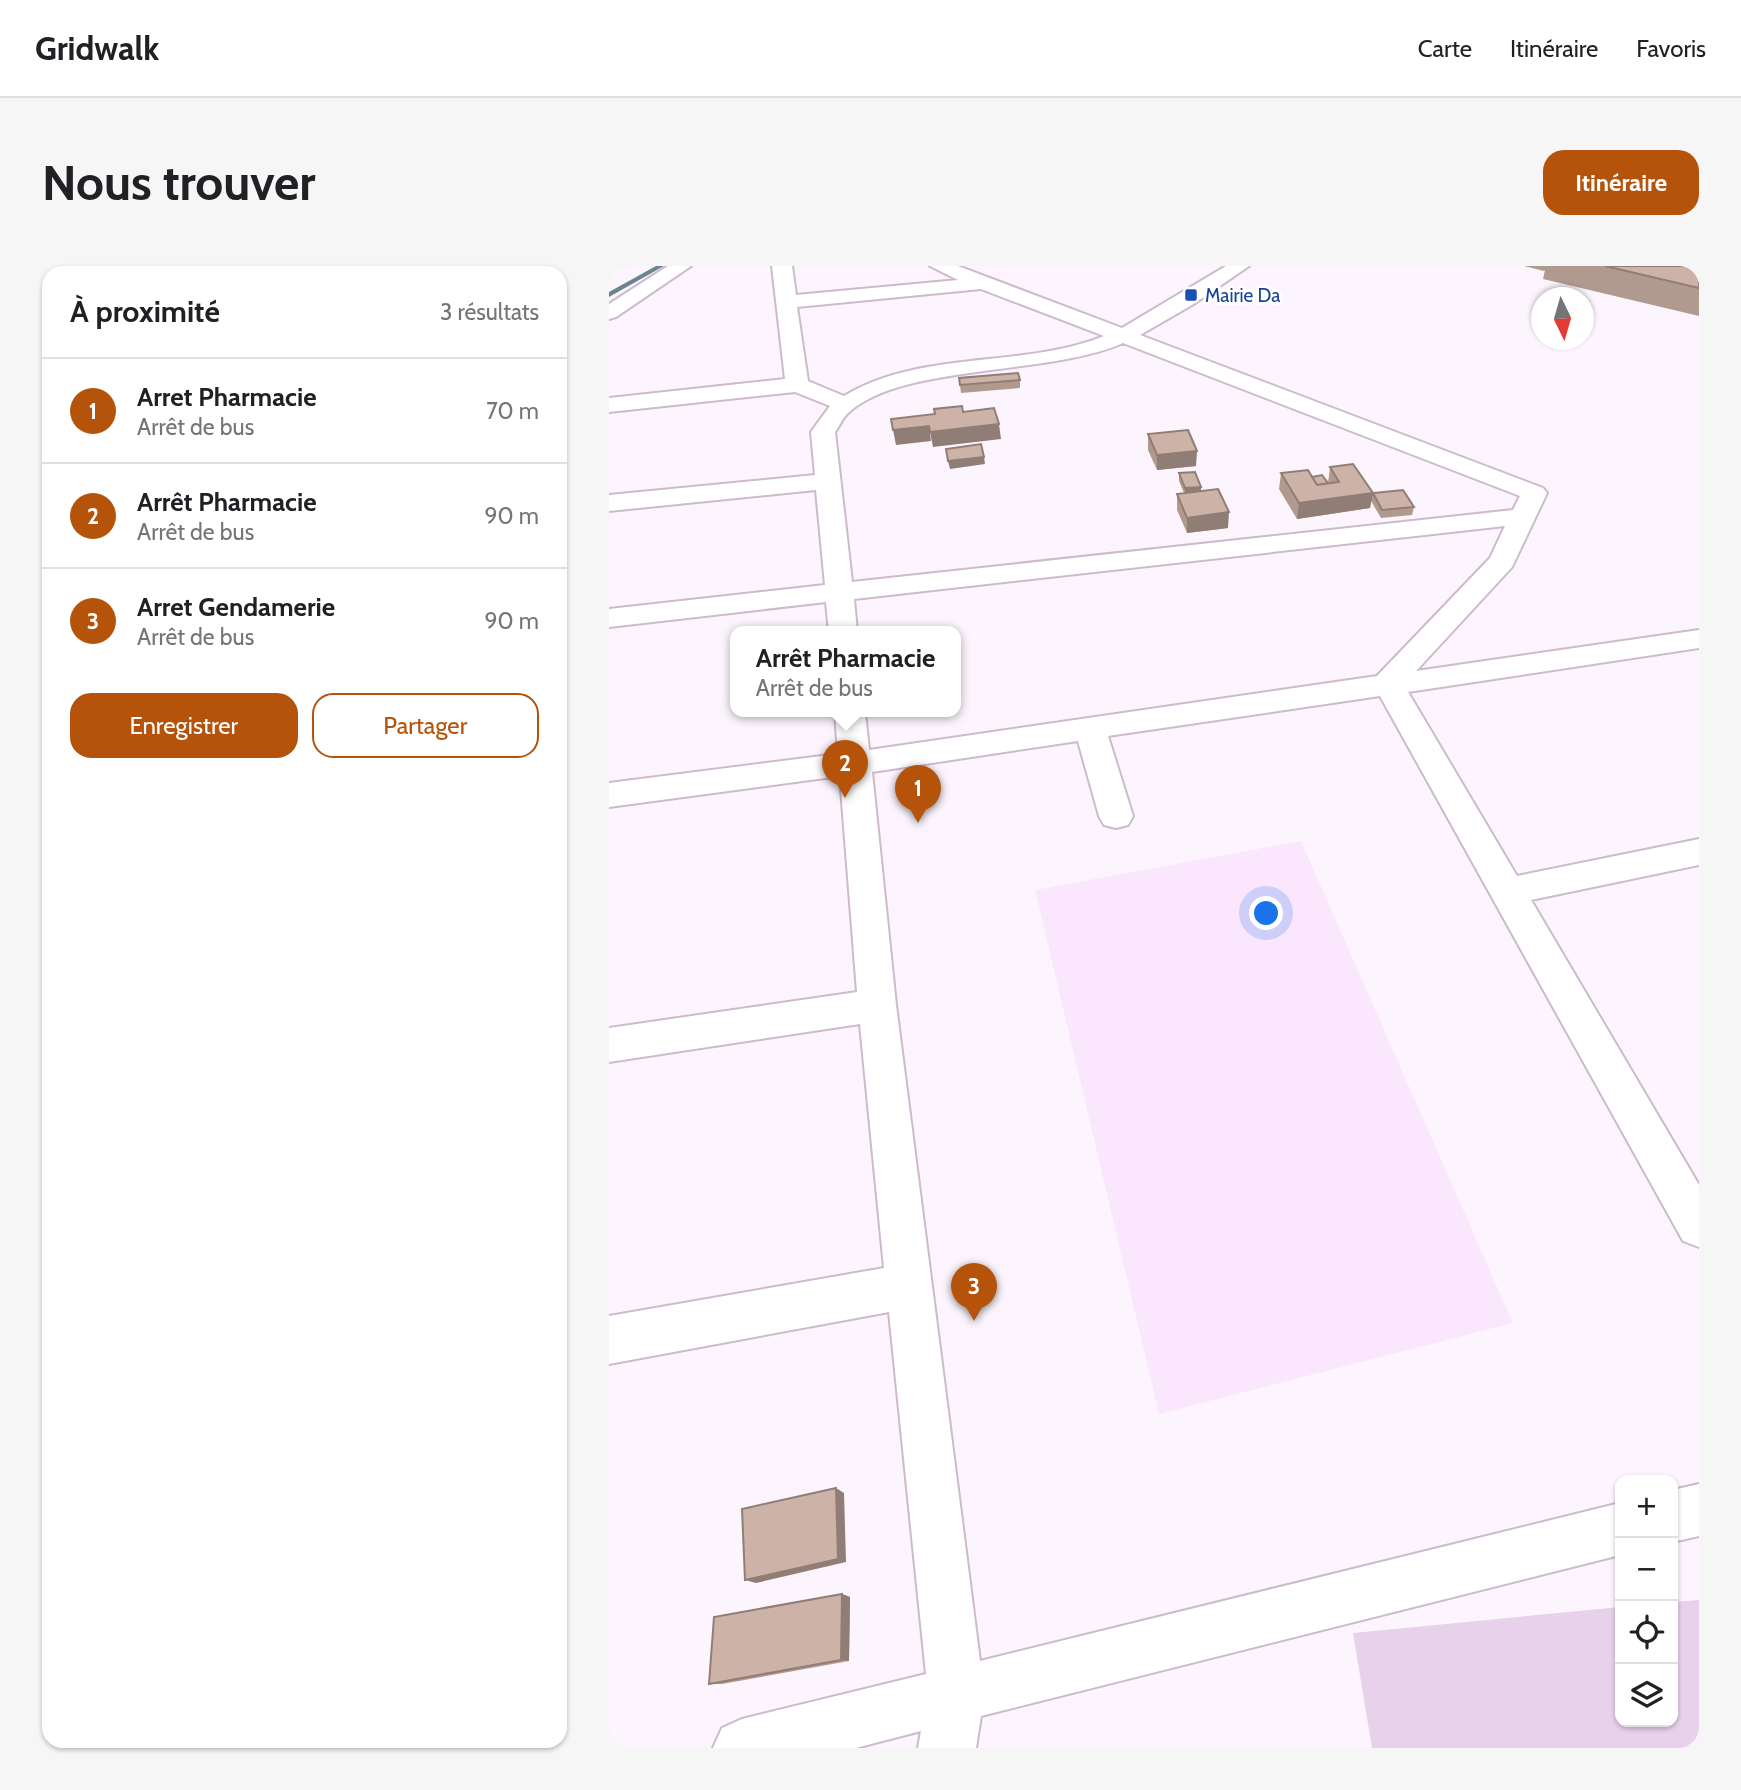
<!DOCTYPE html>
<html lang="fr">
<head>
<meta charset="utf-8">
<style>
  :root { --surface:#fff; --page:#f6f6f6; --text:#202124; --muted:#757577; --line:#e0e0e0; --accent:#b45309 }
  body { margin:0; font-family:Cabin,sans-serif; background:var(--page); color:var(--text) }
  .controls { position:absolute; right:21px; bottom:21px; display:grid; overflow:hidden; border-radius:14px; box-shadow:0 2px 5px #0004 }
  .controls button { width:63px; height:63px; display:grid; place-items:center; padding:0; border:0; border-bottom:2px solid var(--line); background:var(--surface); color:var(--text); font:35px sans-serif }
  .compass { position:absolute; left:922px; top:21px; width:63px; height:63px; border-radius:50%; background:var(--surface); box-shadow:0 2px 5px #0004; rotate:175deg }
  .you { position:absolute; left:658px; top:648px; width:24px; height:24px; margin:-18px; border:5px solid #fff; border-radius:50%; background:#1a73e8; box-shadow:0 0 0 10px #1a73e833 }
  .badge { display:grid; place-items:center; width:46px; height:46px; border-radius:50%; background:var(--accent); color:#fff; font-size:23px; font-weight:700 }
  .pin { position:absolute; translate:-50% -58px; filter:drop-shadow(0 2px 4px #0008) }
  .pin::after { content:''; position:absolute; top:37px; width:24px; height:21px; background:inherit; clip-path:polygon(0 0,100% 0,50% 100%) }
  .popup { position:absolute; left:121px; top:360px; width:231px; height:91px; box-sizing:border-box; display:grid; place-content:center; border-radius:14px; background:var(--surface); filter:drop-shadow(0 2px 5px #0005); font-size:23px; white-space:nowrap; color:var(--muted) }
  .popup b { font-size:26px; color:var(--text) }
  .popup::after { content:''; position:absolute; left:50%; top:100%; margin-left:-14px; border:14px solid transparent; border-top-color:var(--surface) }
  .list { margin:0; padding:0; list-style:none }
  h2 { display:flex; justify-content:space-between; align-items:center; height:91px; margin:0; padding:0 28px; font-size:30px }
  h2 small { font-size:23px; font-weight:400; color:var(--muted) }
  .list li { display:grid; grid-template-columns:46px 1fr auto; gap:21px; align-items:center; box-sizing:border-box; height:105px; padding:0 28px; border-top:2px solid var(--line) }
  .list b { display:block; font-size:26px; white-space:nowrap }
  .list p { margin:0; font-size:23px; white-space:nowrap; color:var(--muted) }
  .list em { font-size:23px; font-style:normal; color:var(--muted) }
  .actions { display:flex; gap:14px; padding:21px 28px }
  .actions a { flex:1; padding:16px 0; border:2px solid var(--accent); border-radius:21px; text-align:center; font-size:24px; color:var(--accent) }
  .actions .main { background:var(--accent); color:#fff }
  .icon { flex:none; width:38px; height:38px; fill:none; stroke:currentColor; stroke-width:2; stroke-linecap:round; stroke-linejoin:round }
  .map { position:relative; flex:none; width:1090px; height:1482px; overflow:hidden; border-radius:21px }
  header { display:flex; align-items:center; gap:42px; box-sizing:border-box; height:98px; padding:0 35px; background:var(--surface); border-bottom:2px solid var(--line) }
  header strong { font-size:33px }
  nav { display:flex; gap:38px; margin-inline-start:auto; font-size:24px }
  .intro { display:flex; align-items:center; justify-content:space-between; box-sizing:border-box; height:168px; padding:0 42px }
  h1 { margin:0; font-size:49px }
  .button { padding:18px 32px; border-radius:21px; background:var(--accent); color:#fff; font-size:24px; font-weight:700 }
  main { display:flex; gap:42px; padding:0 42px }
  aside { flex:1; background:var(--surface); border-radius:21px; box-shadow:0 2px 5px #0004 }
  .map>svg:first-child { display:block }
</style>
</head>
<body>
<header>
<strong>Gridwalk</strong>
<nav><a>Carte</a><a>Itinéraire</a><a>Favoris</a></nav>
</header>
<div class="intro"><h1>Nous trouver</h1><a class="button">Itinéraire</a></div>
<main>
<aside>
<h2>À proximité<small>3 résultats</small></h2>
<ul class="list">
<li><span class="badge">1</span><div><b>Arret Pharmacie</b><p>Arrêt de bus</p></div><em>70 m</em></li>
<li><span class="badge">2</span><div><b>Arrêt Pharmacie</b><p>Arrêt de bus</p></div><em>90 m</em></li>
<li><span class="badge">3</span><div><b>Arret Gendamerie</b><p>Arrêt de bus</p></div><em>90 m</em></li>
</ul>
<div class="actions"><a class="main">Enregistrer</a><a>Partager</a></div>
</aside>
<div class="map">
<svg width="1090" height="1482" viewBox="0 0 1090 1482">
  <rect width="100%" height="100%" fill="#fdf5fd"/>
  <path fill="#fbe7fd" d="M692 575 904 1057 550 1148 426 624Z"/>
  <path fill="#e8d1ea" d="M1090 1334V1482H763L744 1367 1011 1341V1456H1064V1336Z"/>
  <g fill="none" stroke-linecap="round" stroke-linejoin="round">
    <path fill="#688590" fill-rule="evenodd" d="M47 0H55L0 31V26Z"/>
    <g stroke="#cdbace" stroke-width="4">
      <path id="minor" d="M59 0H82L7 51 0 53V38Z
        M163 0H183L187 29 349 14 321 0H349L513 62 617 0H640L583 39 531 69 934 222 938 227 903 301 807 405 1090 364V382L799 426 908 610 1090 573V599L922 634 1090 919V981L1074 975 771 430 499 470 524 550 519 559 507 562 495 559 490 550 469 475 263 506 287 739 371 1395 1011 1237V1289L372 1450 367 1482H309L312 1465 247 1482H104L113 1462 133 1453 317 1408 280 1046 0 1098V1050L275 1002 251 758 0 796V762L248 726 231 510 0 541V517L229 488 226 446H256L260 484 768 410 881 292 896 260 245 333 248 366H220L217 336 0 361V343L216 319 207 224 0 245V229L206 209 202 166 221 140 186 126 0 146V132L176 113ZM372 23 495 70C413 103 313 83 235 130L199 115 188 41ZM514 77 911 230 904 244 243 316 226 166C230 161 233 153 238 148 291 97 441 110 514 77Z
        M1090 1218V1270L1064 1276V1224Z"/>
    </g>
    <use href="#minor" fill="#fff" fill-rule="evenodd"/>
  </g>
  <path fill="#b09a90" d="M915 0H1090V50L934 13 936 4 935 5Z
    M350 112 411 114V122L352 127Z
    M539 168 587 200 548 204 539 184Z
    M721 201 764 227 805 241 803 249 772 252 762 235 761 242 688 253 670 223 672 207 703 211 719 217Z
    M570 207 592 221V225L619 262 578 267 568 244V228L575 227 570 215Z
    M233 1328 241 1331 240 1395 113 1418H100Z"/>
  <path fill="#907d75" d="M390 158 392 173 324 181 321 166Z
    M320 160 322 175 287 179 284 164Z
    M588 185 587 200 548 204V189Z
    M375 191 376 198 341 203 339 195Z
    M592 221V228L576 230V222Z
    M764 227 761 242 688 253 690 237Z
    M620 246 619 262 578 267V252Z
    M227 1222 235 1227 237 1296 147 1317 136 1314Z
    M233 1328 241 1331 240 1395 232 1394Z"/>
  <path fill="#cdb3a7" stroke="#907d75" stroke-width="2" d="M996 0H1090V22Z
    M409 107 411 114 351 119 350 112Z
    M353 140 354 146 385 142 390 158 321 166 320 160 284 164 282 153 326 148 325 143Z
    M579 164 588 185 548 189 539 168Z
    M372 178 375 191 339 195 337 183Z
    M744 198 764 227 690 237 672 207 699 204 708 219 730 216 721 201Z
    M586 206 592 221 576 222 570 207Z
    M713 209 719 217 708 219 703 211Z
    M609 223 620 246 578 252 568 228Z
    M794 224 805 241 773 244 764 227Z
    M227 1222 229 1293 136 1314 133 1243Z
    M233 1328 232 1394 100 1418 105 1351Z"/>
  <rect fill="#1a4fb4" stroke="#fff" stroke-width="2.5" x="575" y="22" width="14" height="14" rx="3.5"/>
  <g text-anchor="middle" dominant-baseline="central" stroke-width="6" stroke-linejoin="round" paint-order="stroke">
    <g font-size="19" fill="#164399" stroke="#fff" text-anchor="start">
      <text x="596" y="29">Mairie Da</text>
    </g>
  </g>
</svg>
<div class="controls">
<button>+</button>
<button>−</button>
<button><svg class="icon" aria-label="locate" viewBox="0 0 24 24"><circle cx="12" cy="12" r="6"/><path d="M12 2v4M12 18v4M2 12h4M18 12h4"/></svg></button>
<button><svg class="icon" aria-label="layers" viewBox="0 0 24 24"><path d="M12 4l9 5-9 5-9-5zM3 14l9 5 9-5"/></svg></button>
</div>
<svg class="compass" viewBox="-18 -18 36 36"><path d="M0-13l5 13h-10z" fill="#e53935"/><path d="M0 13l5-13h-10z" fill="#757577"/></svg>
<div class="you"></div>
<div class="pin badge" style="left:309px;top:557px">1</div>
<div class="pin badge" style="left:236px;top:532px">2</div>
<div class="popup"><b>Arrêt Pharmacie</b>Arrêt de bus</div>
<div class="pin badge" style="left:365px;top:1055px">3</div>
</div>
</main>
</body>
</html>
